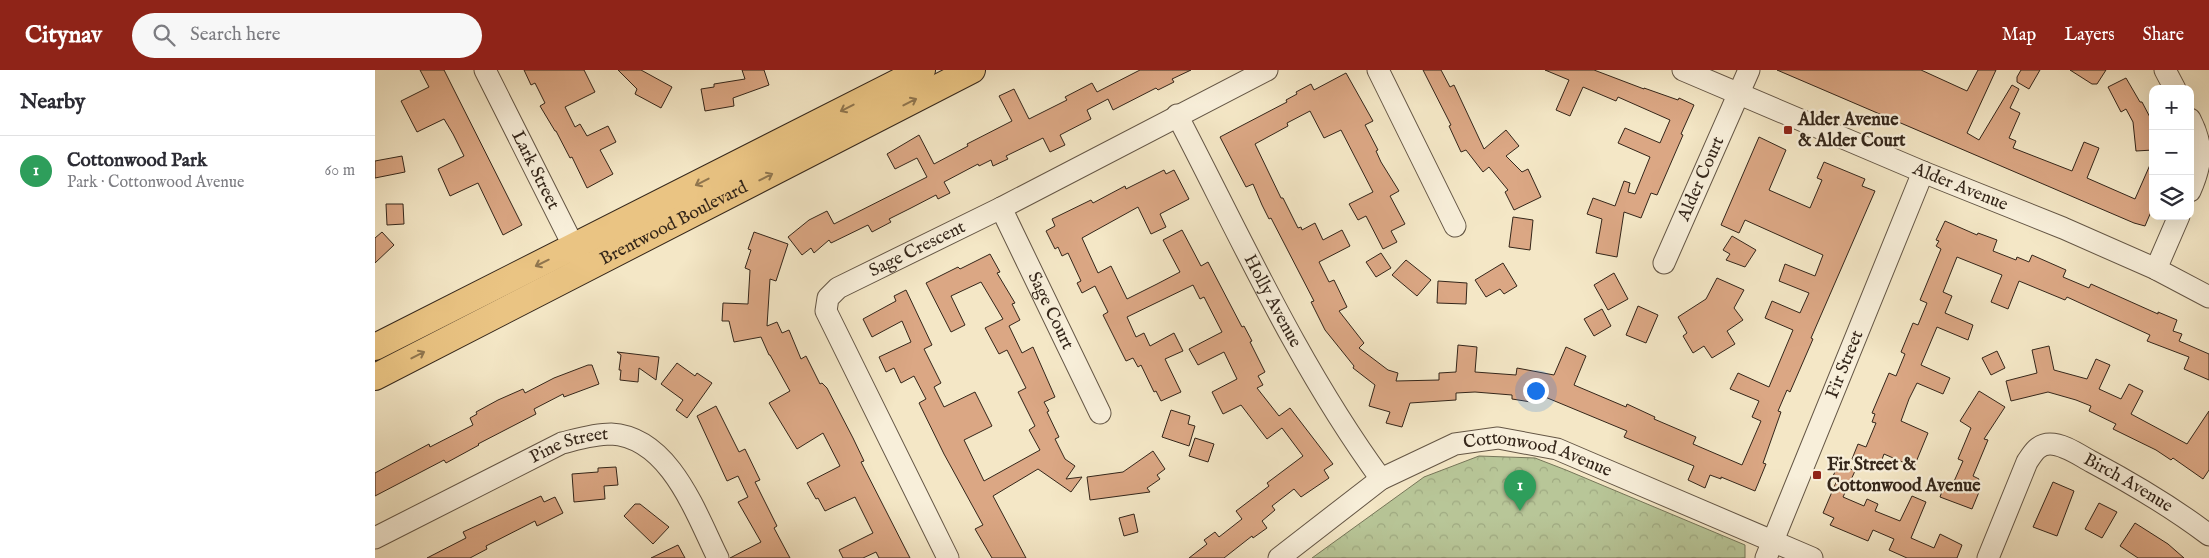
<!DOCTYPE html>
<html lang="en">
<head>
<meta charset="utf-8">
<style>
  :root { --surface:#fff; --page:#f7f7f7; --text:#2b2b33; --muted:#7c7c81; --line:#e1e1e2; --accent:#8f2418 }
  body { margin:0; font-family:"IM FELL English",serif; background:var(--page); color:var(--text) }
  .controls { position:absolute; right:15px; top:15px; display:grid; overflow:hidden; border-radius:10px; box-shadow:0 5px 20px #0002 }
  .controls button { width:45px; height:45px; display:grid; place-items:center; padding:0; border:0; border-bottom:1px solid var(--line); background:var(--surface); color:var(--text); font:25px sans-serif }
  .you { position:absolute; left:1160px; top:320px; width:18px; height:18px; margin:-12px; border:4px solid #fff; border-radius:50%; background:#1a73e8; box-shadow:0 0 0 8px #1a73e833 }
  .badge { display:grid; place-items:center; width:32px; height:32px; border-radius:50%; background:var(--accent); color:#fff; font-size:16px; font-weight:700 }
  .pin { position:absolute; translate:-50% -41px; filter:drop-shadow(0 1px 2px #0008) }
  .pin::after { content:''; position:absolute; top:26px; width:18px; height:15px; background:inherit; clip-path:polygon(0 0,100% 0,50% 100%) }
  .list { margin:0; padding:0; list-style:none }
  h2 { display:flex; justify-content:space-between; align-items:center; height:65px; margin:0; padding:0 20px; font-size:21px }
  h2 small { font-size:16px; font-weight:400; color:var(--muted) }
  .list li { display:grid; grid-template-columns:32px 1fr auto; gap:15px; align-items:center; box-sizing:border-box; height:70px; padding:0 20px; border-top:1px solid var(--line) }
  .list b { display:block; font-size:19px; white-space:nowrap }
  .list p { margin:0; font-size:16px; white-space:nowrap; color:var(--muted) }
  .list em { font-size:16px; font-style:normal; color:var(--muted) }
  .icon { flex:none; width:28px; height:28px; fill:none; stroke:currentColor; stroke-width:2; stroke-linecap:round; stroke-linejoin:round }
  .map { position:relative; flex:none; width:1834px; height:488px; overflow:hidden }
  header { display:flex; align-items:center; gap:30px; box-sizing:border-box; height:70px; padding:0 25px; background:var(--accent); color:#fff }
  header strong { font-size:24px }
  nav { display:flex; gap:28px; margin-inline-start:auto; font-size:18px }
  .search { width:350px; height:45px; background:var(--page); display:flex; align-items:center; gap:12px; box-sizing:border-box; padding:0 18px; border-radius:28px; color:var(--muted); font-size:19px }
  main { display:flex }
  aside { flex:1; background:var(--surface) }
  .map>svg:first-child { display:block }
</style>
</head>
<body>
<header>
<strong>Citynav</strong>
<div class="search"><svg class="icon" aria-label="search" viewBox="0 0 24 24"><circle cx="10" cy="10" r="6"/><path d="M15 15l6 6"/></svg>Search here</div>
<nav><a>Map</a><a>Layers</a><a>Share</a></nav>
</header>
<main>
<aside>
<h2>Nearby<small></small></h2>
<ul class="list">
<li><span class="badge" style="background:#2e9e5b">1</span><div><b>Cottonwood Park</b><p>Park · Cottonwood Avenue</p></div><em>60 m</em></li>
</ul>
</aside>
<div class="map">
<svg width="1834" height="488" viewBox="0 0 1834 488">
  <defs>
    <pattern id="park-crowns" width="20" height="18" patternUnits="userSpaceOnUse" patternTransform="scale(1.25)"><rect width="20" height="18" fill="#b8c698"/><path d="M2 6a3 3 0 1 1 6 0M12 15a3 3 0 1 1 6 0" fill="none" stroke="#9faa82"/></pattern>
  </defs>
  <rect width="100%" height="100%" fill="#f4e7c6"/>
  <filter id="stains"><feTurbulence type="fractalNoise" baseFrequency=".004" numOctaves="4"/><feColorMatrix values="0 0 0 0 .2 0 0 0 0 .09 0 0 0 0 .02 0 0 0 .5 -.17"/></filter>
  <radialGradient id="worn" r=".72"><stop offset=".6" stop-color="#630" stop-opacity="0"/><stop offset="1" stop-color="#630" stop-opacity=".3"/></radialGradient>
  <path fill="url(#park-crowns)" stroke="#767659" d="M1104 386 1160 388 1191 400 1370 475V488H937L1049 407Z"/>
  <path fill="#dba784" stroke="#34261a" d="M45 0H69L147 155 128 165 103 113 75 126 63 99 89 86 78 64 69 49 42 62 26 31 54 17Z
    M149 0H209L220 22 190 37 200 57 205 54 212 66 233 56 241 72 225 80 238 104 212 118 197 87 195 88 181 61H180L165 36 170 33 160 13 156 15Z
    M243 0H266L297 17 286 38 260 24 262 19Z
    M367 0H389L394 15 358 28 359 36 330 41 326 19 339 17V14L370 9Z
    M765 0H816L797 9 799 12 783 20 781 18 738 40 733 29 712 40 716 49 685 65 690 75 675 82 668 68 631 86 633 89 618 96 616 90 604 96 603 94 569 112 575 123 563 129 561 125 536 138 514 149 516 152 497 162 493 155 456 173 454 170 439 183 436 178 427 185 413 167 434 150 452 141 459 154 552 107 542 88 520 99 512 84 544 65 559 94 593 76 592 74 637 51 624 26 639 19 654 49 692 30 690 27 717 13 722 22Z
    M1048 0H1066L1075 17 1079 15 1109 79 1131 60 1144 76 1131 86 1147 102 1153 99 1166 127 1139 140 1130 122 1133 120 1114 97 1108 102 1091 80 1086 82 1074 56 1076 55Z
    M1170 0H1219L1269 19V18L1303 30 1304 28 1319 35 1306 64 1308 65 1282 125 1276 123 1266 148 1249 142 1242 187 1221 183 1227 149 1212 144 1218 128 1240 136 1249 111 1255 113 1253 122 1260 124 1275 87 1243 73 1250 58 1285 73 1295 50 1243 27 1241 31 1208 17 1195 46 1181 40 1194 10Z
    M1402 0H1546L1592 21 1603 0H1621L1592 63 1604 70 1637 15 1644 19 1635 38 1645 43 1634 68 1641 71 1638 78 1697 101 1709 72 1724 78 1712 108 1760 129 1778 88V137L1770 156 1759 153Z
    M1646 0H1665L1654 19 1642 12V7Z
    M1695 0H1731L1722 14H1717Z
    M971 3 998 51 990 55 1003 80 1001 81 1006 92 1024 121 1015 126 1030 154 1016 161 1022 172 1008 179 991 146 983 150 974 134 998 122 966 60 949 68 935 41 912 53 913 56 880 74 906 128H908L923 158 926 157 927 160 940 153 948 170 967 160 975 176 944 192 954 212 959 210 972 237 964 241 989 273 984 278 1013 300 1023 303 1021 311 1064 310V303L1081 302 1083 275 1102 277 1100 302 1141 305 1142 298 1179 305 1191 277 1211 286 1199 315 1251 337 1252 334 1280 347 1279 349 1321 367 1318 374 1367 395 1386 351 1377 347 1384 331 1355 319 1363 303 1394 317 1418 260 1390 248 1397 231 1425 243 1434 223 1404 211 1410 194 1440 206 1448 185 1370 150 1364 163 1346 155 1384 67 1411 80 1394 120 1435 138 1447 110 1442 108 1449 92 1490 109 1487 116 1500 121 1436 268 1438 269 1415 322 1412 320 1403 341 1406 342 1388 393 1391 394 1380 421 1346 407V409L1335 405 1330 418 1313 410 1319 396 1249 367 1252 361 1158 322 1156 332 1137 329V325L1100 322 1081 323V330L1035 333 1027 357 1011 353 1015 342 994 336 1000 315 978 298 979 296 950 260 936 232 939 231 896 148 894 149 887 135 878 114 871 117 845 67 912 32 911 30 922 24 921 22 936 14 939 20Z
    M1751 8 1765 32H1767L1778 53V80L1761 81 1758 52 1751 39 1746 42 1733 17Z
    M27 86 30 102 0 108V91Z
    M789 100 791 104 799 100 814 129 785 144 791 157 776 164 763 137 707 168 723 203 736 196 752 229 782 214 805 202 788 170 807 160 826 196 833 192 867 257 869 256 877 271 875 272 890 302 883 306 888 315 882 318 904 346 915 338 958 394 949 400 954 408 926 427 919 419 897 436 900 440 887 451 892 458 878 468 877 466 849 488H814L832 474 829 470 840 462 844 467 867 449 861 441 894 416 892 413 928 386 907 358 892 369 866 335 848 344 837 322 862 309 849 282 823 295 814 279 847 262 829 227 825 229 818 215 752 247 761 267 769 263 775 276 799 263 808 281 790 289 806 322 786 331 781 321 779 322 766 295 763 297 758 288 751 291 728 245 733 242 720 216 707 223 702 213 706 211 693 183 687 186 683 177 680 179 671 161 680 156 677 149 716 130 718 133 750 116 751 119Z
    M11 134H28L29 154 12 155Z
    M1138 147 1158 150 1155 180 1134 177Z
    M1570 151 1602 165 1603 163 1622 170 1618 181 1641 190 1642 187 1654 192 1657 185 1691 200 1688 207 1714 218 1716 214 1783 244V242L1802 250 1798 261 1807 264 1804 271 1834 284V310L1809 299 1814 287 1772 271 1775 265 1692 227 1690 230 1644 211 1633 239 1616 232 1627 205 1582 187 1568 222 1577 226 1570 243 1598 255 1593 270 1562 257 1546 295 1575 308 1568 324 1542 313 1534 329 1526 351 1553 363 1539 397 1509 384 1503 400 1477 389 1483 374 1491 377 1501 353 1497 352 1500 344 1497 343 1514 303 1521 306 1530 284 1526 282 1538 253 1543 255 1552 233 1545 230 1566 179 1561 176 1564 171 1561 170Z
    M7 162 19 175 0 193V168Z
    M379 162 413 174 401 211 395 209 392 256 402 252 407 263 414 260 426 289 431 286 445 314 447 313 452 318 478 368 489 391 486 392 535 488H504L501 482 488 488H468L464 480 498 463 480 427 450 441 443 428 441 429 432 413 465 396 448 363 422 379 394 333 415 321 395 285H394L386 267 359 272 354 251H347L348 233 373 234 375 200 370 198 376 180 373 179Z
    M1357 166 1381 180 1370 197 1351 190 1355 184 1348 180Z
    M1006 183 1016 198 1001 207 991 192Z
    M615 184 625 202 622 203 640 233 637 234 645 250 634 256 647 283 658 277 680 327 669 332 674 341 672 342 684 367 680 369 690 389 700 396 691 409 707 407 696 422 663 399 618 426 651 488H617L600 459 608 455 569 384 544 333 551 329 539 306 526 313 519 298 511 302 504 287 536 272 527 251 497 267 488 249 521 231 519 226 531 220 557 275 549 279 566 313 559 317 569 337 600 322 617 356 589 370 609 411 665 380 654 360 660 356 643 322 651 318 632 280 624 284 610 258 628 249 606 212 576 226 590 255 576 262 551 213 583 197 585 199Z
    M1031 190 1056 210 1042 226 1017 205Z
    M1128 193 1142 216 1129 224 1125 219 1111 227 1100 210Z
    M1239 203 1253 229 1233 240 1219 215Z
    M1342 208 1369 220 1359 238 1368 250 1352 261 1360 274 1337 288 1329 276 1318 283 1308 266 1312 263 1303 247 1331 229Z
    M1063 211 1092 213 1091 234 1062 233Z
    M1263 236 1283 245 1271 273 1251 265Z
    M1227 239 1236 256 1219 266 1209 249Z
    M1674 276 1679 300 1712 309 1721 289 1735 295 1724 319 1746 329 1754 314 1768 321 1756 344 1812 374 1834 341V400L1828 409 1798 388 1796 390 1781 380 1738 359 1741 354 1714 341 1716 336 1701 330 1673 322 1636 331 1631 311 1662 303 1657 280Z
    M1622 281 1630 298 1616 305 1607 288Z
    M242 282 284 287 281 310 264 298 263 312 245 310 246 300H244L246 285Z
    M302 293 320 306 322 303 337 313 312 348 301 340 308 330 286 314Z
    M213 295H217L224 314 189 327 188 324 159 339 161 344 103 374 104 375 71 393 69 390 0 426V403L54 374 55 377 98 355 95 348 102 344 101 342 123 330 148 319 150 323 179 308Z
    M1604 321 1630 337 1609 369 1613 370 1598 406 1604 409 1599 420 1604 422 1597 439 1565 427 1570 413 1577 416 1588 391 1583 389 1596 358 1585 351Z
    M341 336 364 382 370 379 385 410 380 412 402 456 399 458 415 488H355L386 472 363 432 373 427 363 406 352 411 322 346Z
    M796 340 815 346 813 354 820 356 814 376 787 367Z
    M820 368 839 374 833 392 814 386Z
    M778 381 790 399 782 405 785 409 772 418 775 422 715 430 712 407 748 402Z
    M1464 394 1480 401 1468 427 1489 436 1492 429 1503 434 1500 441 1525 451 1537 426 1551 432 1536 468 1559 478 1565 464 1587 475 1582 488H1532L1514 480 1519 469 1498 460 1493 471 1455 455 1459 448 1448 443 1462 410 1457 408Z
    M241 397 243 415 229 416 230 429 199 432 197 404 223 402V398Z
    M1678 412 1699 421 1682 466 1658 457Z
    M166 426 169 432 180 427 188 443 162 456 160 451 111 476 112 479 95 488H52L91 468 88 462Z
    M1724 433 1742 442 1727 468 1710 459Z
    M260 434H265L294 457 278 474 249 446Z
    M759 444 763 462 749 466 744 448Z
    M1760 453 1793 474 1809 488H1763L1745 476Z
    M303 475 310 488H276Z"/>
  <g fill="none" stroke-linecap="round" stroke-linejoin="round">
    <g stroke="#645645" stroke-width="23">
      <g id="minor">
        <path id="s1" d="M110 0 206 191"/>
        <path d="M1003 0 1080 156"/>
        <path id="s2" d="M1308 0 1548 102 1688 158 1781 199 1834 227"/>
        <path d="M1790 0 1800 19"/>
        <path id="s3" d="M802 45C866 168 924 297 1006 409"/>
        <path d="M1815 49C1829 76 1827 94 1815 121"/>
        <path id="s4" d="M626 138 725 343"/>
        <path id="s5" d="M1289 193 1374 0"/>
        <path d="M1781 199 1804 146"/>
        <path id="s6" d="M0 468 187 373C203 369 219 364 236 364 295 367 321 444 343 488"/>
        <path id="s7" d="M573 488 451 241 453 228 463 218 626 138 892 0"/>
        <path id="s8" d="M904 488 1006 409 1080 374 1123 368 1182 379 1437 488"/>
        <path id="s9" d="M1391 488 1548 102"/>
        <path id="s10" d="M1613 488 1652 392C1658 383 1663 374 1675 374 1689 374 1704 385 1717 392 1758 414 1797 437 1834 465"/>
      </g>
    </g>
    <g stroke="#34261a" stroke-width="28">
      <g id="major">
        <path d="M0 277 547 0"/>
        <path id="s11" d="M0 307 597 0"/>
      </g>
    </g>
    <use href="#minor" stroke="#f8efda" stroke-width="21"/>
    <use href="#major" stroke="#eac483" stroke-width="26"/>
  </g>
  <defs><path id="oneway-shaft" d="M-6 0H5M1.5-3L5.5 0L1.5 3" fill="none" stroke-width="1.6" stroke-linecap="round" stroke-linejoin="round" transform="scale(1.25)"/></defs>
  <g stroke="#8f754e">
    <use href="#oneway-shaft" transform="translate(535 32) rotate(-27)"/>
    <use href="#oneway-shaft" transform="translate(472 38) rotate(153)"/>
    <use href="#oneway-shaft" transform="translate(391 107) rotate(-27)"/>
    <use href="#oneway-shaft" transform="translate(327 112) rotate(153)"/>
    <use href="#oneway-shaft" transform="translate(167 193) rotate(154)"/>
    <use href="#oneway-shaft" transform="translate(43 285) rotate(-27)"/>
  </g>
  <g fill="#8f2418" stroke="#f8efda" stroke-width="2">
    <rect x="1408" y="55" width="10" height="10" rx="2.5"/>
    <rect x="1437" y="400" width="10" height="10" rx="2.5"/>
  </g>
  <g text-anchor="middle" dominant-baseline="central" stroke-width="4.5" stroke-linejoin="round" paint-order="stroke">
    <g font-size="18" font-weight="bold" fill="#34261a" stroke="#f8efda" text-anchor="start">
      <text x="1423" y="50">Alder Avenue<tspan x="1423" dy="21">&amp; Alder Court</tspan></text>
      <text x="1452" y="395">Fir Street &amp;<tspan x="1452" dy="21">Cottonwood Avenue</tspan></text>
    </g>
    <g font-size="18" fill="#34261a" stroke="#f8efda">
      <text stroke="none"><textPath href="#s1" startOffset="112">Lark Street</textPath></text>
      <text stroke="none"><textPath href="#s5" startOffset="92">Alder Court</textPath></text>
      <text stroke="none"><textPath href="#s2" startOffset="301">Alder Avenue</textPath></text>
      <text stroke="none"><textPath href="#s11" startOffset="336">Brentwood Boulevard</textPath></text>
      <text stroke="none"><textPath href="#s7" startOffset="391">Sage Crescent</textPath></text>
      <text stroke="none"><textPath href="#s3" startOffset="209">Holly Avenue</textPath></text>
      <text stroke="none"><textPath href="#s4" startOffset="114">Sage Court</textPath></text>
      <text stroke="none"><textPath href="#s9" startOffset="209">Fir Street</textPath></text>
      <text stroke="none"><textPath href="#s6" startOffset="216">Pine Street</textPath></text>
      <text stroke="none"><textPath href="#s8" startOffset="296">Cottonwood Avenue</textPath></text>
      <text stroke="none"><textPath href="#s10" startOffset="222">Birch Avenue</textPath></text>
    </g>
  </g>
  <rect width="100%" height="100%" filter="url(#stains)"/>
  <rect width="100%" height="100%" fill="url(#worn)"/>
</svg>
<div class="controls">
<button>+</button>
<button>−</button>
<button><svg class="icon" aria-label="layers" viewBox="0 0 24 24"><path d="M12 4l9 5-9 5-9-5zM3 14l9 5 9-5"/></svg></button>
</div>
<div class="you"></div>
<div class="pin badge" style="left:1145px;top:441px;background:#2e9e5b">1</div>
</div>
</main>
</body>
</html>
